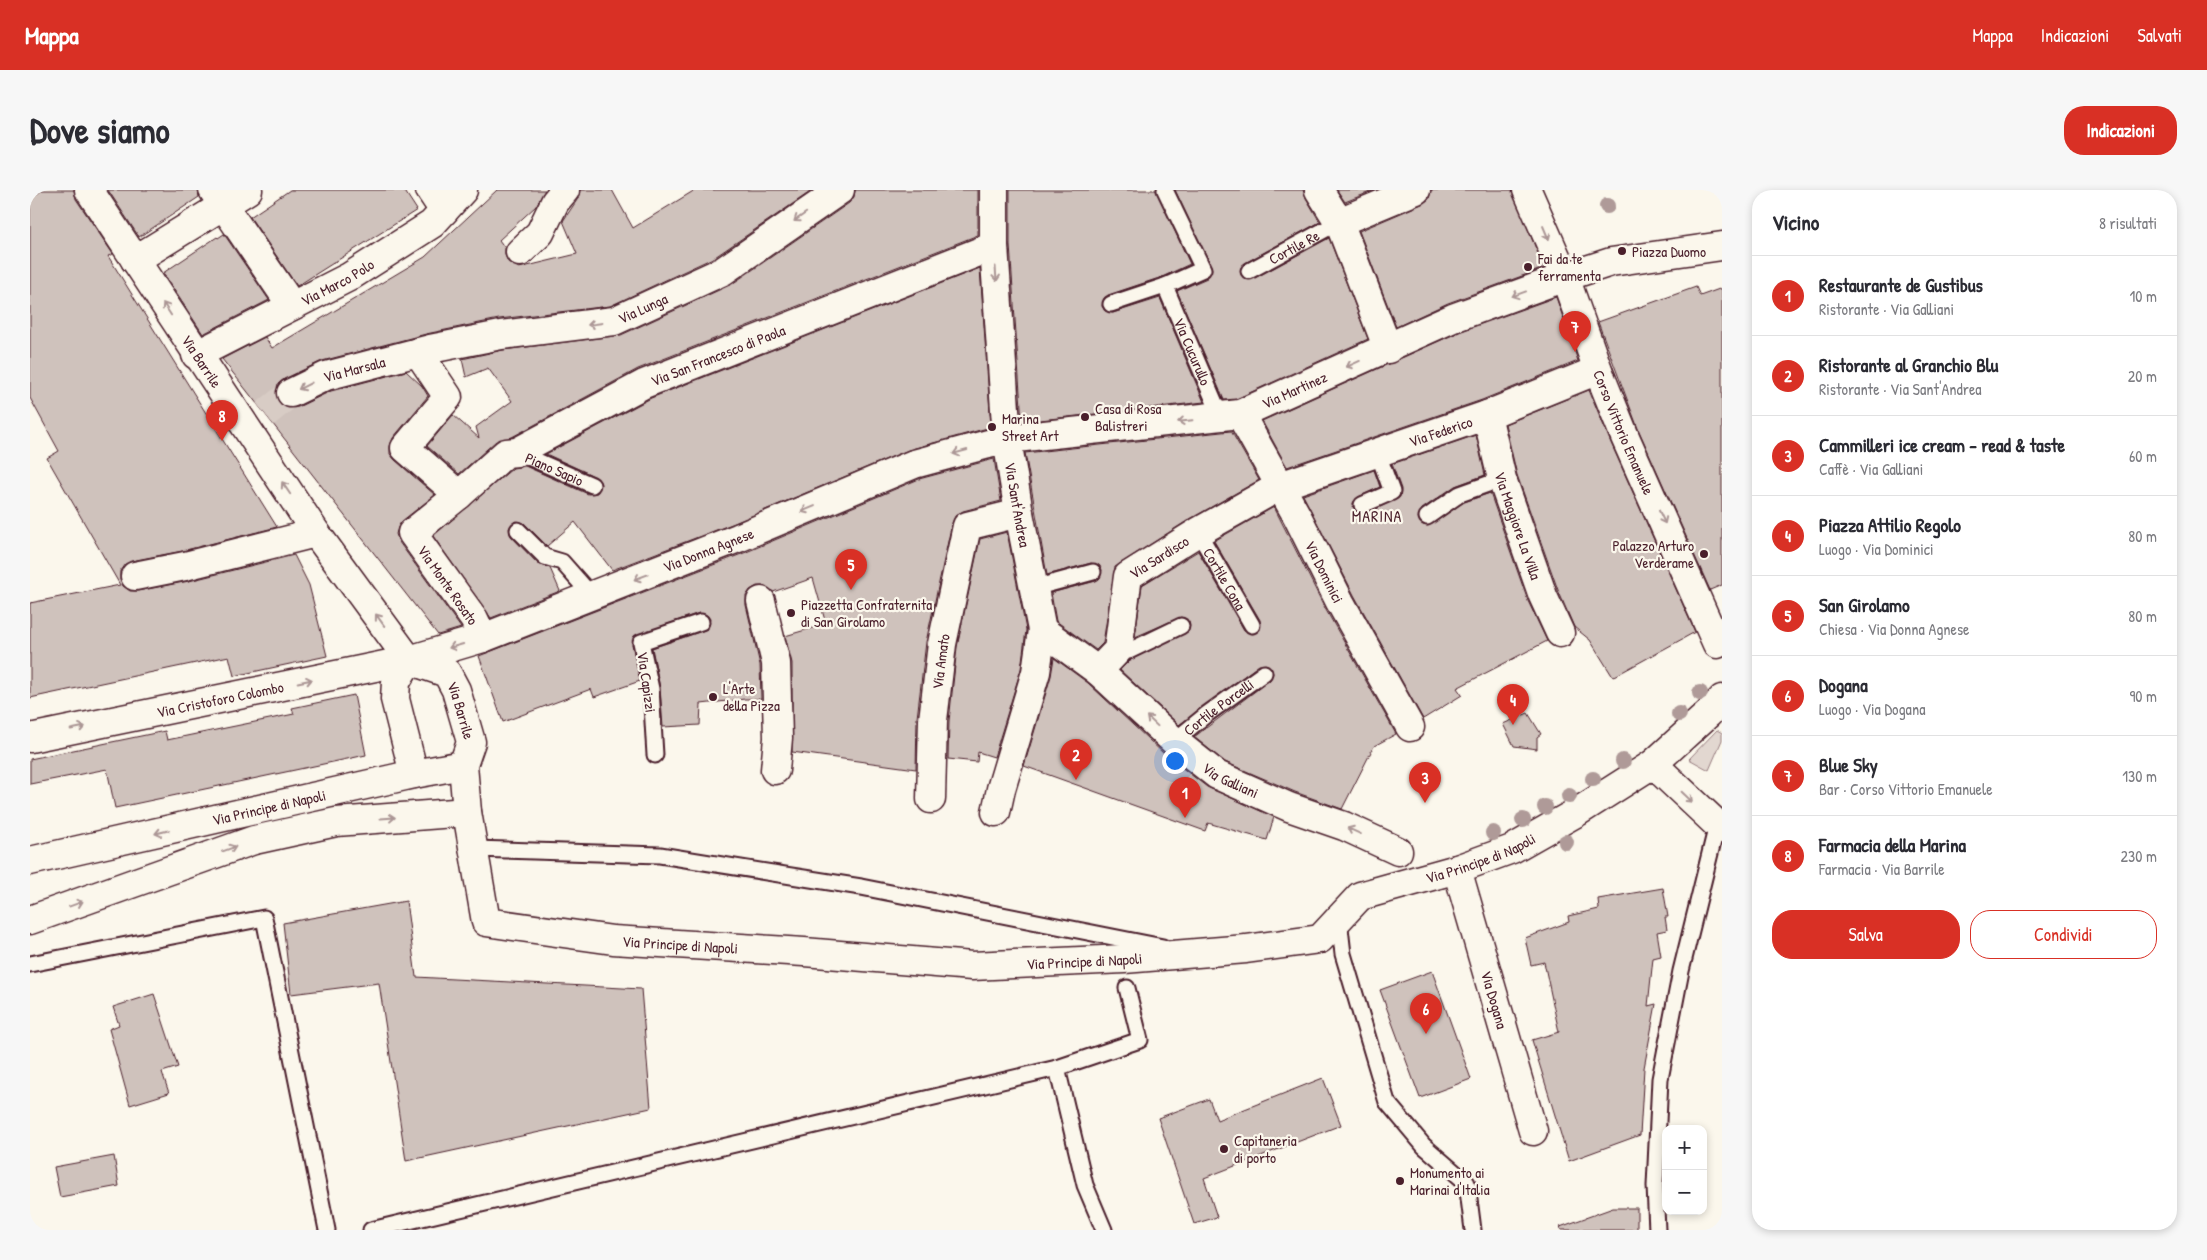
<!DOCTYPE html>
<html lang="it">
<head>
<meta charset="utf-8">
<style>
  :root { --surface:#fff; --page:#f7f7f7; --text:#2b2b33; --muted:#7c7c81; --line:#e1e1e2; --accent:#d93025 }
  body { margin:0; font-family:"Patrick Hand",sans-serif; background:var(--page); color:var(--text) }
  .controls { position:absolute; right:15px; bottom:15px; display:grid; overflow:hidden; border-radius:10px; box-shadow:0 2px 8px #0003 }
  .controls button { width:45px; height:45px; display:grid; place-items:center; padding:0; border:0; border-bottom:1px solid var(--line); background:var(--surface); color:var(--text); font:25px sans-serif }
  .you { position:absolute; left:1144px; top:570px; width:18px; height:18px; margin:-12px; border:4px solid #fff; border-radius:50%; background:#1a73e8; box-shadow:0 0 0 8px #1a73e833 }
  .badge { display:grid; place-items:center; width:32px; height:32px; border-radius:50%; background:var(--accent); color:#fff; font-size:16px; font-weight:700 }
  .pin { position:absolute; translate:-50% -41px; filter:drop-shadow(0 1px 2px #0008) }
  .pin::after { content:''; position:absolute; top:26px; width:18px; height:15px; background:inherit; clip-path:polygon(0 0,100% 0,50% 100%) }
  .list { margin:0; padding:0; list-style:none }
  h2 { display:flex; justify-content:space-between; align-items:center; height:65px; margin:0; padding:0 20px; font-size:21px }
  h2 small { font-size:16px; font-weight:400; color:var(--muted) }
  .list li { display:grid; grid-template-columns:32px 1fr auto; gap:15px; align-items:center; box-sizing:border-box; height:80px; padding:0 20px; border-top:1px solid var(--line) }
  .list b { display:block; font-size:19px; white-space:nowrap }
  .list p { margin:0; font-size:16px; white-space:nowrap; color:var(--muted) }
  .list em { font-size:16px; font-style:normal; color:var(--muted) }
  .actions { display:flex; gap:10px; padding:15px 20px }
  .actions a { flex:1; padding:11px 0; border:1px solid var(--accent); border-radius:20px; text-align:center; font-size:18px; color:var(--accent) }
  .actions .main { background:var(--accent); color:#fff }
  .map { position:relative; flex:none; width:1692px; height:1040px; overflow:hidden; border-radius:20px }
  header { display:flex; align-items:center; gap:30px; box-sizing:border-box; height:70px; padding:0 25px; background:var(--accent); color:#fff }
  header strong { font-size:24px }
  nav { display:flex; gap:28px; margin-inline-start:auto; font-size:18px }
  .intro { display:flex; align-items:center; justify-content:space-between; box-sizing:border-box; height:120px; padding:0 30px }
  h1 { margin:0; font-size:35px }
  .button { padding:12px 22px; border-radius:20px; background:var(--accent); color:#fff; font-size:18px; font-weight:700 }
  main { display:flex; gap:30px; padding:0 30px }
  aside { flex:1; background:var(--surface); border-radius:20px; box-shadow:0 2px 8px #0003 }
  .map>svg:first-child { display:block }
</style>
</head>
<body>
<header>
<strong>Mappa</strong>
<nav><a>Mappa</a><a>Indicazioni</a><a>Salvati</a></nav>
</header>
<div class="intro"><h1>Dove siamo</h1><a class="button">Indicazioni</a></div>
<main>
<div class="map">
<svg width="1692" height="1040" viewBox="0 0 1692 1040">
  <rect width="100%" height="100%" fill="#fbf7ec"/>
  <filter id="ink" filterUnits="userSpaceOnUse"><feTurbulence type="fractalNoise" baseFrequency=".02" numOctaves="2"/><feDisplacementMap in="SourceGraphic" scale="10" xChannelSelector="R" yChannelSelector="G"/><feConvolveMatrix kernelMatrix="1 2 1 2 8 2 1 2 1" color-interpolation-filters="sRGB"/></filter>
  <g filter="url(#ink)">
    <path fill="#e2d7d0" stroke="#967b7e" d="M1687 540 1692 543V550L1679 580 1659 569Z"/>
    <path fill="#cfc2bc" stroke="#4a1f2b" d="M12 0H44L46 9 83 64 78 66 83 74 247 337 152 361 101 371 95 374 90 381V389L93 396 100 401H108L159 391 264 365 279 395 297 466 204 486 199 466 0 508V413L90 395 17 268 29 261 0 208V9Z
      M78 0H168L169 7 109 47Z
      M260 0H374L387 20 267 96 220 27Z
      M467 0H515L506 16 469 50 475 58V65L478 72 489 78 547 64 533 31 547 10 550 0H582L603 38 665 0H783L685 67 580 116 469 129 396 144 292 171 254 189 248 194 246 201 247 209 252 216 259 218 268 217 301 201 376 181 392 196 398 206 363 248 360 256V264L365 270 405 305 372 331 368 337 366 344 369 352 431 438 408 445 192 169 235 147 242 158 395 67Z
      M825 0H948V45L608 179 482 247 466 251 429 284 397 256 423 225 449 248 446 237 482 211 458 178 436 187 432 169 473 160 591 145 702 94 819 13 824 7Z
      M980 0H1126L1160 74 1132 87 1078 105 1074 108 1072 116 1075 121 1083 123 1130 108 1174 212 992 232 980 55Z
      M1145 0H1273L1276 8 1290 32 1215 73 1211 77V85L1215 89H1223L1299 48 1338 149 1206 209 1194 210 1147 101 1177 88 1182 79Z
      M1307 0H1345L1315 12Z
      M1401 0H1482L1514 78 1418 113 1366 137 1329 41 1392 14 1399 9Z
      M194 44 239 110 173 144 133 83 187 47 188 48Z
      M950 78 961 237 878 260 702 334 582 380 545 332 517 356 494 333 485 331 479 338 481 346 508 374 520 378 530 401 461 428 403 346 483 278 495 276 558 304 567 303 571 294 566 287 516 264 621 208Z
      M1666 97 1670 106 1692 98V395L1680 400 1609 241 1568 132Z
      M1526 107 1548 171 1452 210 1257 277 1232 231 1429 142Z
      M1559 200 1581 253 1665 442 1583 487 1560 450 1544 437 1528 400 1487 285 1475 234Z
      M1201 241 1229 290 1160 329 1085 377 1073 453 1066 460 1026 431 1021 403 1066 391 1070 388 1072 380 1069 375 1061 373 1017 385 995 263Z
      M1446 245 1455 285 1425 296 1392 319 1388 328 1393 335 1398 336 1434 312 1460 303 1498 411 1517 451 1427 498 1432 505 1393 529 1324 405 1273 305 1344 280 1350 297 1328 307 1323 313 1326 322 1336 324 1370 307 1371 299 1362 274Z
      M964 269 971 311 933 321 925 326 922 333 896 452 887 528 886 579 762 562V473L755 446 796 434 783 388 743 402 736 396H727L720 400 716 406V415L730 475 731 509H715L671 514 670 535 633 537 630 498 622 458 678 439 680 429 677 425 669 423 604 446 602 454 610 491 564 507 561 499 473 532 449 466 714 363 889 289Z
      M1244 317 1296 420 1366 544 1344 556 1312 619 1265 602 1195 572 1164 547 1240 490 1243 483 1238 475H1229L1149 535 1090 480 1100 470 1159 441V432L1151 427 1105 447 1112 395 1168 361 1214 440 1223 444 1230 440V430L1184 351Z
      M977 342 996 440 991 479 964 567 948 562 947 572 918 569 919 531 927 457 950 349Z
      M1024 468 1058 493 1133 563 1177 597 1244 627 1237 650 1178 633 1175 641 994 576 1021 486Z
      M324 505 336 565 85 618 77 579 0 594V569L135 541 137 550 264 524 262 518Z
      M1498 523 1511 544 1507 547V559L1484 556 1473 534Z
      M1633 698 1638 727H1635L1637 740 1627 742 1631 766 1623 768 1618 816 1626 814 1614 878 1610 945 1539 971 1502 850 1529 842 1514 772 1501 775 1495 748 1539 732 1538 726 1569 719 1568 709Z
      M376 711 386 787 611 799 621 918 376 971 349 793 261 804 253 733Z
      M1402 781 1441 889 1390 908 1350 800Z
      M124 804 148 877 132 882 139 903 100 915 79 839 89 835 83 817Z
      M1293 888 1311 935 1174 988 1187 1027 1164 1034 1128 928 1179 909 1187 930Z
      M84 966 89 996 30 1007 24 977Z
      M1583 1018H1607V1040H1531L1530 1037Z"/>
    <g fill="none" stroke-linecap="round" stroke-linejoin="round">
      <path stroke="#d8ccc5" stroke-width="28" stroke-dasharray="28 14" stroke-linecap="butt" d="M235 224 261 203"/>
      <g stroke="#4a1f2b" stroke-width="19">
        <g id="lane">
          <path id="s1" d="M1219 81 1309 32"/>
          <path id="s2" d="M1135 96 1191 227"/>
          <path d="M1081 114 1135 96 1173 79 1135 0"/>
          <path id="s3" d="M487 262 562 295"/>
          <path d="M1332 315 1362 302 1348 264"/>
          <path d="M1397 327 1430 304 1472 289"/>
          <path d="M488 340 515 367 532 372 562 406"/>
          <path id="s4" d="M1168 342 1222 435"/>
          <path d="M1004 398 1063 382"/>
          <path d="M1088 460 1099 461 1151 436"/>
          <path id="s5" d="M1144 551 1177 524 1234 483"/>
          <path d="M625 565 621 499 611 452 671 432"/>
          <path d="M444 659 630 665 831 697 1133 757"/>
          <path d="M1309 729 1313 764 1357 912 1394 956 1437 993 1443 1040"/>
          <path d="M0 774 234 728 297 1040"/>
          <path d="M1027 878 1055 995 1074 1040"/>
          <path d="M341 1040 1027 878 1110 850 1097 798"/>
          <path d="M1627 1040 1625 996 1630 889 1651 781 1687 635"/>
        </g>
      </g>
      <g stroke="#4a1f2b" stroke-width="31">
        <g id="street">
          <path id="s6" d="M59 0 286 343 379 470 417 483 426 500 441 552 433 575 437 622 456 732 583 750 774 762 942 776 1094 769 1216 759 1290 749 1330 706 1427 679 1482 659 1549 621 1623 574 1678 524 1692 509"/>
          <path d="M183 0 262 116"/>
          <path d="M400 0 414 21"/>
          <path id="s7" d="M964 0V56L977 249 989 323 1012 440 1006 482 971 599 966 622"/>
          <path d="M1289 0 1309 32 1358 159"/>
          <path id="s8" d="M1497 0 1535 87 1568 180 1595 247 1687 454"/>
          <path d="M1309 32 1386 0"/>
          <path d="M490 62 510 43 525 12 535 0"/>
          <path d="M105 70 218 0"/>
          <path d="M388 162 418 207 375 258 429 305"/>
          <path id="s9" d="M166 165 319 87 402 34 433 0"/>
          <path id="s10" d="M261 203 296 186 400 159 471 145 584 131 693 81 810 0"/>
          <path id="s11" d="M1210 224 1267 326 1310 412 1380 537"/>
          <path id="s12" d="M1457 225 1472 289 1513 406 1530 443"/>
          <path d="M105 386 155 376 286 343"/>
          <path d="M731 411 746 473 748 548 745 580"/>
          <path id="s13" d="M1012 440 1068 481 1144 551 1187 585 1259 617 1314 636 1368 661"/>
          <path id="s14" d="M453 448 444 429 382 343 429 305 476 263 487 262 614 194 964 56"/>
          <path d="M379 470 366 492 365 509 384 584"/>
          <path id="s15" d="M1068 481 1088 460 1098 386 1168 342 1250 296 1457 225 1568 180"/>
          <path id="s16" d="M0 548 379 470 453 448 708 348 884 274 977 249 1210 224 1423 128 1535 87 1581 72 1692 56"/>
          <path d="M1623 574 1692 639"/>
          <path id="s17" d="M901 609 903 530 912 454 937 336 989 323"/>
          <path id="s18" d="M0 671 384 584 433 575"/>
          <path id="s19" d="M1427 679 1503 941"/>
          <path d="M0 730 224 650 306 632 437 622"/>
        </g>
      </g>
      <use href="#lane" stroke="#fbf7ec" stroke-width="15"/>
      <use href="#street" stroke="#fbf7ec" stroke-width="28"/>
    </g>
    <g fill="#af9a98">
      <circle cx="1577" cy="16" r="8"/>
      <circle cx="1670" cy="503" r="8"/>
      <circle cx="1649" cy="524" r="8"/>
      <circle cx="1593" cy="571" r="8"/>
      <circle cx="1563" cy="589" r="8"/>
      <circle cx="1539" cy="606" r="8"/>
      <circle cx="1515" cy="617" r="8"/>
      <circle cx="1493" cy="630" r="8"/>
      <circle cx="1463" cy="643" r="8"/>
      <circle cx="1536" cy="652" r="8"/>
    </g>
    <defs><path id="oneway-shaft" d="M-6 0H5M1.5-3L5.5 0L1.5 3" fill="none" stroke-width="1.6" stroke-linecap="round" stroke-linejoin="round" transform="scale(1.25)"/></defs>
    <g stroke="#ab9695">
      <use href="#oneway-shaft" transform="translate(770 27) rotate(145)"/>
      <use href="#oneway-shaft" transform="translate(1516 43) rotate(67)"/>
      <use href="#oneway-shaft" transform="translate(966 84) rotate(86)"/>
      <use href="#oneway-shaft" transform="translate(1489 104) rotate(160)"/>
      <use href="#oneway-shaft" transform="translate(137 119) rotate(-123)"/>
      <use href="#oneway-shaft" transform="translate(565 134) rotate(172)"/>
      <use href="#oneway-shaft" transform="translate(1323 174) rotate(156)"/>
      <use href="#oneway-shaft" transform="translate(275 196) rotate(153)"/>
      <use href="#oneway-shaft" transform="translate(1155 231) rotate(174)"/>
      <use href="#oneway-shaft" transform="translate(930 262) rotate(165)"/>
      <use href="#oneway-shaft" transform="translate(256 298) rotate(-124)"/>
      <use href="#oneway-shaft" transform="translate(778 319) rotate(157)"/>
      <use href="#oneway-shaft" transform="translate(1632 327) rotate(65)"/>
      <use href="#oneway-shaft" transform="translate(611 387) rotate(159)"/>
      <use href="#oneway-shaft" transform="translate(350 430) rotate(-126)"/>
      <use href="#oneway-shaft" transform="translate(426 456) rotate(164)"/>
      <use href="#oneway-shaft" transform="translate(275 491) rotate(-12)"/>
      <use href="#oneway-shaft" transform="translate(1122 531) rotate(-137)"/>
      <use href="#oneway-shaft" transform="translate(48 538) rotate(-12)"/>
      <use href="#oneway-shaft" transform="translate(1657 607) rotate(44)"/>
      <use href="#oneway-shaft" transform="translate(358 628) rotate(-4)"/>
      <use href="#oneway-shaft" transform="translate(1324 641) rotate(-156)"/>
      <use href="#oneway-shaft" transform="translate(132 642) rotate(167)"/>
      <use href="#oneway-shaft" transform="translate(199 659) rotate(-20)"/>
      <use href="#oneway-shaft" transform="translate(46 714) rotate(-20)"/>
    </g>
  </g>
  <g fill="#4a1f2b" stroke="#fbf7ec" stroke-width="2">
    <circle cx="1592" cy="61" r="5"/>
    <circle cx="1498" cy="77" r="5"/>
    <circle cx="1055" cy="227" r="5"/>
    <circle cx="962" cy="237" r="5"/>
    <circle cx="1674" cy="364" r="5"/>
    <circle cx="761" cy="423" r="5"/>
    <circle cx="683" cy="507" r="5"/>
    <circle cx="1194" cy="959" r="5"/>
    <circle cx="1370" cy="991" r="5"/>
  </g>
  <g text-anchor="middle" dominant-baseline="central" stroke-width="4.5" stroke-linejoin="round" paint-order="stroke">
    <g font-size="15" fill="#4a1f2b" stroke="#fbf7ec">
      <text stroke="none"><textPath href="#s1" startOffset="51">Cortile Re</textPath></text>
      <text stroke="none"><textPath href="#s9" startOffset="159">Via Marco Polo</textPath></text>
      <text stroke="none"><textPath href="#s10" startOffset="364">Via Lunga</textPath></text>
      <text stroke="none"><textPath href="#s2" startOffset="71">Via Cucurullo</textPath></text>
      <text stroke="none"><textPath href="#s14" startOffset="485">Via San Francesco di Paola</textPath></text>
      <text stroke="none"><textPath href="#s6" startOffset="205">Via Barrile</textPath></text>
      <text stroke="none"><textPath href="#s10" startOffset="68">Via Marsala</textPath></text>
      <text stroke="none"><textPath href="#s16" startOffset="1319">Via Martinez</textPath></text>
      <text stroke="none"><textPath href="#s15" startOffset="450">Via Federico</textPath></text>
      <text stroke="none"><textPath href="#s8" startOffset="261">Corso Vittorio Emanuele</textPath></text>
      <text stroke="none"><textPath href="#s3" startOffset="41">Piano Sapio</textPath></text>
      <text stroke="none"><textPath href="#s7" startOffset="316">Via Sant'Andrea</textPath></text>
      <text stroke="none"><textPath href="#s12" startOffset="115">Via Maggiore La Villa</textPath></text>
      <text stroke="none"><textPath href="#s16" startOffset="706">Via Donna Agnese</textPath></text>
      <text stroke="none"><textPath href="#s15" startOffset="140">Via Sardisco</textPath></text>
      <text stroke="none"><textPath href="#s11" startOffset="179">Via Dominici</textPath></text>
      <text stroke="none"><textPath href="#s4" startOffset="54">Cortile Cona</textPath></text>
      <text transform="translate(418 395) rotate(55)">Via Monte Rosato</text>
      <text stroke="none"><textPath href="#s17" startOffset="138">Via Amato</textPath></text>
      <text transform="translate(617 492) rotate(82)">Via Capizzi</text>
      <text stroke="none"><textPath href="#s16" startOffset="194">Via Cristoforo Colombo</textPath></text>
      <text stroke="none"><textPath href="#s5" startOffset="56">Cortile Porcelli</textPath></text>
      <text stroke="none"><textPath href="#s6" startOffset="649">Via Barrile</textPath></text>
      <text stroke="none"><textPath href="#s13" startOffset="242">Via Galliani</textPath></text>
      <text stroke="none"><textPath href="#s18" startOffset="245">Via Principe di Napoli</textPath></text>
      <text stroke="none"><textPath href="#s6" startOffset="1888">Via Principe di Napoli</textPath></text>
      <text stroke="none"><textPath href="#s6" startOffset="1061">Via Principe di Napoli</textPath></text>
      <text stroke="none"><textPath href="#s6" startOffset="1466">Via Principe di Napoli</textPath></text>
      <text stroke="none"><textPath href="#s19" startOffset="136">Via Dogana</textPath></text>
    </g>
    <g font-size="15" fill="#4a1f2b" stroke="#fbf7ec" text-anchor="start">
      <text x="1602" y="61">Piazza Duomo</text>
      <text x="1508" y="68">Fai da te<tspan x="1508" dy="17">ferramenta</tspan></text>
      <text x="1065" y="218">Casa di Rosa<tspan x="1065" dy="17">Balistreri</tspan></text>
      <text x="972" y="228">Marina<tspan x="972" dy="17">Street Art</tspan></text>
      <text x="1664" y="355" text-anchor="end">Palazzo Arturo<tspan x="1664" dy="17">Verderame</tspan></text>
      <text x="771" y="414">Piazzetta Confraternita<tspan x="771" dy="17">di San Girolamo</tspan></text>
      <text x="693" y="498">L'Arte<tspan x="693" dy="17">della Pizza</tspan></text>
      <text x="1204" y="950">Capitaneria<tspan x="1204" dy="17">di porto</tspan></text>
      <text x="1380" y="982">Monumento ai<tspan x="1380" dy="17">Marinai d'Italia</tspan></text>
    </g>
    <g font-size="16" letter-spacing="1" fill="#4a1f2b" stroke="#fbf7ec">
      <text x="1347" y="326">MARINA</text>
    </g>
  </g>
</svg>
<div class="controls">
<button>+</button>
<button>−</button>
</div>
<div class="you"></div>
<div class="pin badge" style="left:1155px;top:628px">1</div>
<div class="pin badge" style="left:1046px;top:590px">2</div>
<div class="pin badge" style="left:1395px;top:613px">3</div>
<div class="pin badge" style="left:1483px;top:535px">4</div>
<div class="pin badge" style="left:821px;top:400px">5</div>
<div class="pin badge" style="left:1396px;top:844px">6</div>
<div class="pin badge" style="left:1545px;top:162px">7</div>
<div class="pin badge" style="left:192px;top:251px">8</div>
</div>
<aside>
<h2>Vicino<small>8 risultati</small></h2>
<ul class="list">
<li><span class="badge">1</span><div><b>Restaurante de Gustibus</b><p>Ristorante · Via Galliani</p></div><em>10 m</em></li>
<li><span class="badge">2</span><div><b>Ristorante al Granchio Blu</b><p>Ristorante · Via Sant'Andrea</p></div><em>20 m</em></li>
<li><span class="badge">3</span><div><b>Cammilleri ice cream - read &amp; taste</b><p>Caffè · Via Galliani</p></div><em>60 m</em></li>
<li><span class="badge">4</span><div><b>Piazza Attilio Regolo</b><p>Luogo · Via Dominici</p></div><em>80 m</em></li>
<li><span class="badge">5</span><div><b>San Girolamo</b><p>Chiesa · Via Donna Agnese</p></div><em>80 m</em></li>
<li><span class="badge">6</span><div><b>Dogana</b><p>Luogo · Via Dogana</p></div><em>90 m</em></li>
<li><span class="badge">7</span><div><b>Blue Sky</b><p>Bar · Corso Vittorio Emanuele</p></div><em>130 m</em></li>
<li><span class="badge">8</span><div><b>Farmacia della Marina</b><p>Farmacia · Via Barrile</p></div><em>230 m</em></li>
</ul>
<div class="actions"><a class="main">Salva</a><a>Condividi</a></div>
</aside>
</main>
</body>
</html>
